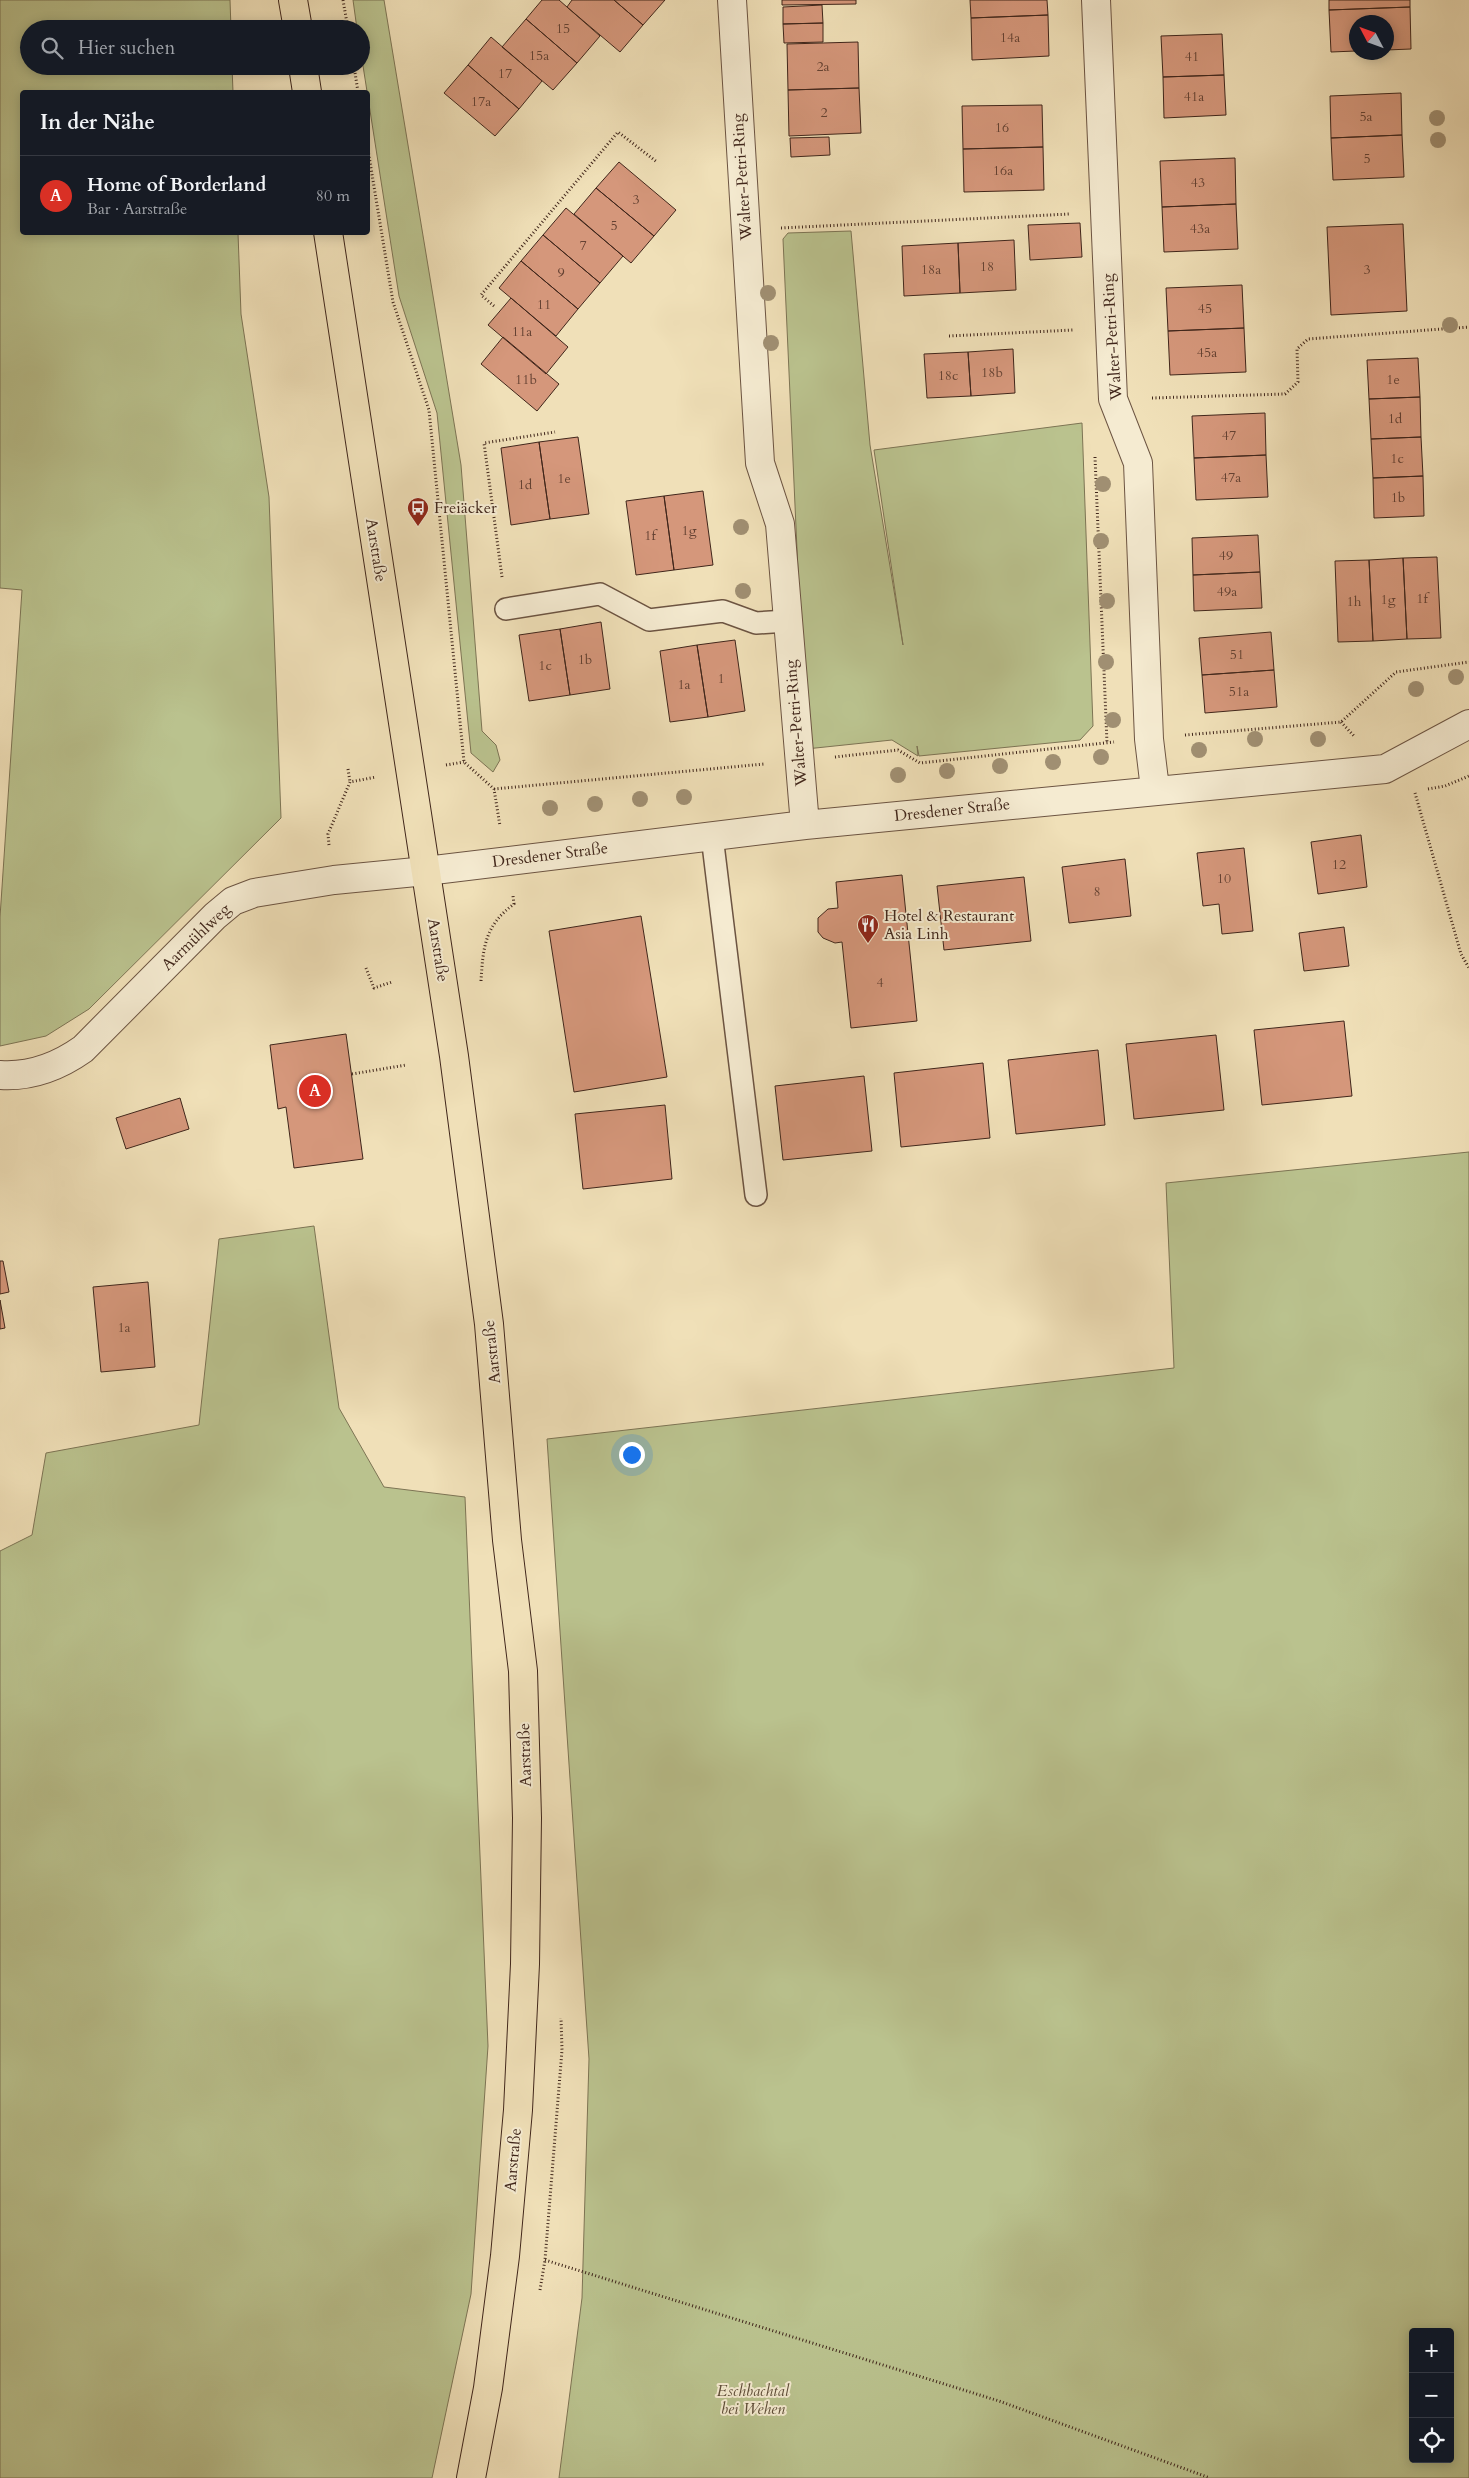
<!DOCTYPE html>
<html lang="de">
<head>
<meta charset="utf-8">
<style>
  :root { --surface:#171b24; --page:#242831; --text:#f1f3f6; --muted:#9ea1a6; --line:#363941; --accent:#d93025 }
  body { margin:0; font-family:Cardo,serif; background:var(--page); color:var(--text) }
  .controls { position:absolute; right:15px; bottom:15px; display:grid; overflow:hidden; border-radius:5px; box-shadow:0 2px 12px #0003 }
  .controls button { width:45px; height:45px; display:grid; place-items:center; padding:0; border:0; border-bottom:1px solid var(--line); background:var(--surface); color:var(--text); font:25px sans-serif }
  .compass { position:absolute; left:1349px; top:15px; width:45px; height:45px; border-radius:50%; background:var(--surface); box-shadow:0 2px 12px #0003; rotate:311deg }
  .you { position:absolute; left:631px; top:1454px; width:18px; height:18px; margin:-12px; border:4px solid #fff; border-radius:50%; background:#1a73e8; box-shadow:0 0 0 8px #1a73e833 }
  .badge { display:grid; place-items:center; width:32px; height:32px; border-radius:50%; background:var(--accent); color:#fff; font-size:16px; font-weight:700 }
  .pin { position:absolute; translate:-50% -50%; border:2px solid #fff; box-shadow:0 1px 5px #0006 }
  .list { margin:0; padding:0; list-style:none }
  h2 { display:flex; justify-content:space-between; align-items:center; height:65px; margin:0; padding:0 20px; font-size:21px }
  h2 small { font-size:16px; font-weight:400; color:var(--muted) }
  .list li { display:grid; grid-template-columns:32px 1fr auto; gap:15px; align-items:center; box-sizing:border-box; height:80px; padding:0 20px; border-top:1px solid var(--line) }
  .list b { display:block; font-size:19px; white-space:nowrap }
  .list p { margin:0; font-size:16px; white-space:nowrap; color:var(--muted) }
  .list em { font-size:16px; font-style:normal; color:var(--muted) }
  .icon { flex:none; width:28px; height:28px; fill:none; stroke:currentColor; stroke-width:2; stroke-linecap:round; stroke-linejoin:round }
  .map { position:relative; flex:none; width:1469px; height:2478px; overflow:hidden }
  .search { position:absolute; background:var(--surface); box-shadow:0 2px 12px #0003; left:20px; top:20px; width:350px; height:55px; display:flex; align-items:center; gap:12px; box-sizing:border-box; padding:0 18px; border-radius:28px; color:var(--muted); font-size:19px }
  .panel { position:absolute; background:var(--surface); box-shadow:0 2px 12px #0003; left:20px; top:90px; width:350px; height:145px; border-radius:5px }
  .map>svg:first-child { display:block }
</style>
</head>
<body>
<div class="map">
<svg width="1469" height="2478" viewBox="0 0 1469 2478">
  <rect width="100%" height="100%" fill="#f0e0b8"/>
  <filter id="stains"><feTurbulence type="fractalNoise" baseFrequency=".004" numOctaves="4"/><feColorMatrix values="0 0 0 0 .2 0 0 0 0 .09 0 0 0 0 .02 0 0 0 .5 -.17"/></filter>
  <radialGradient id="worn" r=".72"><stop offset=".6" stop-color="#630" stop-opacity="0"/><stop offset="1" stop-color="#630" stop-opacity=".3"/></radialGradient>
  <path fill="#bac28e" stroke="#7d7454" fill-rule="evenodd" d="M0 0H230L231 29H29V66H232L233 92H22V232L238 233 241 314 269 497 281 818 89 1009 46 1036 0 1046V917L22 590 0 588Z
    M353 0H384L461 465 482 731 496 745 500 760 493 772 471 753 437 413 399 296 361 53V29H357Z
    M851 231 870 445 903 645 874 450 1082 423 1093 726 1080 740 919 756 917 746 918 756 892 740 806 749 783 239 788 233Z
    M1469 1152V2478H559L582 2298 589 2059 547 1439 1174 1368 1166 1183ZM1413 2332H1450V2459H1413Z
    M314 1226 339 1408 384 1487 465 1497 488 2046 471 2294 432 2478H0V1551L32 1535 46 1453 199 1425 219 1239Z"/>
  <path fill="#d5977b" stroke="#40261b" d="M542 0H559L600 36 577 63 526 19Z
    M572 0H614L643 25 620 52 567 7Z
    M614 0H665L643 25Z
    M782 0H856V4L782 5Z
    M970 0H1047L1048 15 971 18Z
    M1329 0H1410V7L1329 10Z
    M822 5 823 23 783 24V7Z
    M1410 7 1411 49 1386 50V22H1356V51L1331 52 1329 10Z
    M1048 15 1049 56 972 60 971 18Z
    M526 19 577 63 553 90 502 47Z
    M823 23V42L784 43 783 24Z
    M1222 34 1224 75 1163 77 1161 36Z
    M491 37 542 81 519 109 468 65Z
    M858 42 859 88 788 90 787 44Z
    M468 65 519 109 495 136 444 93Z
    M1224 75 1226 115 1164 118 1163 77Z
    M859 88 861 133 789 136 788 90Z
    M1401 93 1402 135 1331 138 1330 96Z
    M1042 105 1043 147 963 149 962 106Z
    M1402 135 1404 177 1333 180 1331 138Z
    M829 137 830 155 791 157 790 138Z
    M1043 147 1044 190 964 192 963 149Z
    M1235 158 1236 204 1162 207 1160 161Z
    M619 162 676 210 654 236 596 188Z
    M596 188 654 236 631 263 574 214Z
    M1236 204 1238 249 1164 252 1162 207Z
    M566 208 623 256 600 283 543 235Z
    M1080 223 1082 257 1030 260 1028 225Z
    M1403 224 1407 311 1331 315 1327 227Z
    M543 235 600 283 578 309 521 261Z
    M1014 240 1016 290 960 293 958 243Z
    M958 243 960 293 904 296 902 246Z
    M521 261 578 309 556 336 499 288Z
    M1242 285 1244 328 1168 331 1166 288Z
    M511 298 568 347 546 374 488 325Z
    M1244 328 1246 372 1170 375 1168 331Z
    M503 337 559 384 537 411 481 364Z
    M1013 349 1015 393 971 396 968 352Z
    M968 352 971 396 927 398 924 354Z
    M1418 358 1420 397 1369 399 1367 360Z
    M1420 397 1421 437 1371 439 1369 399Z
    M1265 413 1266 455 1194 458 1192 416Z
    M578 437 589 514 550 519 539 442Z
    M1421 437 1423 476 1373 478 1371 439Z
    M539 442 550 519 511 525 501 448Z
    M1266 455 1268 497 1196 500 1194 458Z
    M1423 476 1424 516 1374 518 1373 478Z
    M703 491 713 565 674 570 664 496Z
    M664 496 674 570 636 575 626 501Z
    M1258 535 1260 572 1193 575 1192 538Z
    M1437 557 1441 638 1407 639 1403 558Z
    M1403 558 1407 639 1373 641 1369 560Z
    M1369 560 1373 641 1338 642 1335 561Z
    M1260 572 1262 608 1194 611 1193 575Z
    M601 622 610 689 570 695 560 629Z
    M560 629 570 695 529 701 519 635Z
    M1271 632 1274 670 1202 675 1199 638Z
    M735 640 745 711 708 717 697 645Z
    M697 645 708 717 670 722 660 651Z
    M1274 670 1277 707 1205 713 1202 675Z
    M1361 835 1367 887 1318 894 1311 842Z
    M1244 848 1253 931 1222 934 1219 904 1203 906 1197 853Z
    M1125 859 1131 916 1069 923 1062 867Z
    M902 875 917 1021 851 1028 842 942 835 943 823 938 818 932V918L828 909 838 908 836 882Z
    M1024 877 1031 941 944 950 937 886Z
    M641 916 667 1077 574 1092 549 931Z
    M1344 927 1349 966 1304 971 1299 933Z
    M1344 1021 1352 1096 1262 1105 1254 1030Z
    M346 1034 363 1159 294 1168 286 1107 278 1109 270 1045Z
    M1216 1035 1224 1110 1134 1119 1126 1044Z
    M1098 1050 1105 1125 1016 1134 1008 1060Z
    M983 1063 990 1138 901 1147 894 1073Z
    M864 1076 872 1151 783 1160 775 1086Z
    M180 1098 189 1129 126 1149 116 1118Z
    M665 1105 672 1179 583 1189 575 1114Z
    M0 1261H3L9 1292 0 1294Z
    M148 1282 155 1367 101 1372 93 1287Z
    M0 1300 5 1328 0 1329Z"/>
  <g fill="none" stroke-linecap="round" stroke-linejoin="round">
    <g stroke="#6c5442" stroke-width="24">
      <path id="service" d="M506 609 600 594 649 620 723 611 756 623 787 621
        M712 836 756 1195"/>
    </g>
    <g stroke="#6c5442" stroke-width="30">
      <path id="minor" d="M732 0 760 463 780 524 805 825
        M1096 0 1113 399 1138 463 1149 739 1155 789
        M0 1075C30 1077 59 1066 83 1049L215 916 233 901 254 893 334 880 426 871 805 825 1385 769 1469 724"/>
    </g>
    <g stroke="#40261b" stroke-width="30">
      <path id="primary" d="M293 0 298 29
        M303 66 307 92
        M328 232 454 1056 489 1324 507 1540 523 1671 527 1818 525 1964 518 2110 505 2256 488 2388 471 2478"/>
    </g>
    <path stroke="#40261b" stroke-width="3" stroke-dasharray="1 2.5" stroke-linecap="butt" d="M343 0 348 29
      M354 66 358 92
      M368 150 393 302 429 410 464 762 494 789 500 826
      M781 228 1070 214
      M494 306 481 295 618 132 657 162
      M949 336 1073 330
      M1152 398 1285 394 1298 382 1297 349 1308 339 1469 327
      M1095 457 1107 743
      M502 577 484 443 555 432
      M1341 722 1354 736
      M1185 735 1341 722 1396 672 1469 662
      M835 757 898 750 920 763 1114 742
      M446 765 464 762
      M348 769 350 782
      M494 789 764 764
      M1428 789 1445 786 1469 776
      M1415 793 1461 954 1469 968
      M329 845 328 834 350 782 376 777
      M366 968 374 988 392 982
      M481 981C483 947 485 925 514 904L513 896
      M352 1074 406 1065
      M545 2260 999 2401 1210 2478
      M540 2290 545 2260 562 2050 561 2018"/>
    <use href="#service" stroke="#f5ebd1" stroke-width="21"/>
    <use href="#minor" stroke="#f5ebd1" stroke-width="28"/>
    <use href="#primary" stroke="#f0e0b8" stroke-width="28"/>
  </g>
  <g fill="#a08f72">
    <circle cx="1437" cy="118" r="8"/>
    <circle cx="1438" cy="140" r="8"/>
    <circle cx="768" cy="293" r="8"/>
    <circle cx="1450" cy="325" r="8"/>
    <circle cx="771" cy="343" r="8"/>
    <circle cx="1103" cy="484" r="8"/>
    <circle cx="741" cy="527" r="8"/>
    <circle cx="1101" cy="541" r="8"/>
    <circle cx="743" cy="591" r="8"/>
    <circle cx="1107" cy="601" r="8"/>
    <circle cx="1106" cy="662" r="8"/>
    <circle cx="1456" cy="677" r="8"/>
    <circle cx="1416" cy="689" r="8"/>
    <circle cx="1113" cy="720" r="8"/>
    <circle cx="1255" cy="739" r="8"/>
    <circle cx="1318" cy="739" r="8"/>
    <circle cx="1199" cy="750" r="8"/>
    <circle cx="1101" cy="757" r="8"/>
    <circle cx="1053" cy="762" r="8"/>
    <circle cx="1000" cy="766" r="8"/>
    <circle cx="947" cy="771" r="8"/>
    <circle cx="898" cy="775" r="8"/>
    <circle cx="684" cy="797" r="8"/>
    <circle cx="640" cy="799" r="8"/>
    <circle cx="595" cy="804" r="8"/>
    <circle cx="550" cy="808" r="8"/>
  </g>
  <defs>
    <g id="bus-pin" transform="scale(1.125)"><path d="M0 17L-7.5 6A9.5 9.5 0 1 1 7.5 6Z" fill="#8f2418" stroke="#f5ebd1"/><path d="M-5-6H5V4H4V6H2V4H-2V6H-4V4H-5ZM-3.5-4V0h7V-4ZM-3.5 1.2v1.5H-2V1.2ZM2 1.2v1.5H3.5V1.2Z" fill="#fff"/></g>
    <g id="restaurant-pin" transform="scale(1.125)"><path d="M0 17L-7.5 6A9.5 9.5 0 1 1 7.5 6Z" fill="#8f2418" stroke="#f5ebd1"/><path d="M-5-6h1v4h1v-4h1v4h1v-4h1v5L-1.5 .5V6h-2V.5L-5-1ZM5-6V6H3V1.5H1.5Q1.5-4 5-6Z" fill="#fff"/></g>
  </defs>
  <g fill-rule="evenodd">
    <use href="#bus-pin" x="418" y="508"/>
    <use href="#restaurant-pin" x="868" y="925"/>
  </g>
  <g text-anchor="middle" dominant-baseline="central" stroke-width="4" stroke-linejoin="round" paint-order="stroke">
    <g font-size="14" fill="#654233">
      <text x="563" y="28">15</text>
      <text x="1010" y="37">14a</text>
      <text x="539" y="55">15a</text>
      <text x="1192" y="56">41</text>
      <text x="823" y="66">2a</text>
      <text x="505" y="73">17</text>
      <text x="1194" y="96">41a</text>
      <text x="481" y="101">17a</text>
      <text x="824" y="112">2</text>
      <text x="1366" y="116">5a</text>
      <text x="1002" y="127">16</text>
      <text x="1367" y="158">5</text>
      <text x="1003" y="170">16a</text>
      <text x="1198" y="182">43</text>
      <text x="636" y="199">3</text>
      <text x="614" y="225">5</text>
      <text x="1200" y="228">43a</text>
      <text x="583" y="245">7</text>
      <text x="987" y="266">18</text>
      <text x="931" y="269">18a</text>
      <text x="1367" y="269">3</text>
      <text x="561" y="272">9</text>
      <text x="544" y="304">11</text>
      <text x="1205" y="308">45</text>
      <text x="522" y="331">11a</text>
      <text x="1207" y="352">45a</text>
      <text x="992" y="372">18b</text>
      <text x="948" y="375">18c</text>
      <text x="526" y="379">11b</text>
      <text x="1393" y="379">1e</text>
      <text x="1395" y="418">1d</text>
      <text x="1229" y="435">47</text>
      <text x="1397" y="458">1c</text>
      <text x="1231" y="477">47a</text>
      <text x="564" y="478">1e</text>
      <text x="525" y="484">1d</text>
      <text x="1398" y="497">1b</text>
      <text x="689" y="530">1g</text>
      <text x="650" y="535">1f</text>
      <text x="1226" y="555">49</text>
      <text x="1227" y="591">49a</text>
      <text x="1422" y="598">1f</text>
      <text x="1388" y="599">1g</text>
      <text x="1354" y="601">1h</text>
      <text x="1237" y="654">51</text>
      <text x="585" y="659">1b</text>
      <text x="545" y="665">1c</text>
      <text x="721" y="678">1</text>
      <text x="684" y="684">1a</text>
      <text x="1239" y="691">51a</text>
      <text x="1339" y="864">12</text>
      <text x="1224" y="878">10</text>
      <text x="1097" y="891">8</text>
      <text x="880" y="982">4</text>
      <text x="124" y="1327">1a</text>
    </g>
    <g font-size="16" fill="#40261b" stroke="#f5ebd1">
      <text transform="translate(742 177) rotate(-94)">Walter-Petri-Ring</text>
      <text transform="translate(1112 337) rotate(-94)">Walter-Petri-Ring</text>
      <text transform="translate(376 550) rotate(81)">Aarstraße</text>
      <text transform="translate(796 723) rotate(-95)">Walter-Petri-Ring</text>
      <text transform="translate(952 810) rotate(-6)">Dresdener Straße</text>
      <text transform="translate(550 855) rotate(-7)">Dresdener Straße</text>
      <text transform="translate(196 937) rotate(-44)">Aarmühlweg</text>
      <text transform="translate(438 950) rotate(81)">Aarstraße</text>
      <text transform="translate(492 1352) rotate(-96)">Aarstraße</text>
      <text transform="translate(525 1755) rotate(-92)">Aarstraße</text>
      <text transform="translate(513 2160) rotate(-85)">Aarstraße</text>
    </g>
    <g font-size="16" fill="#40261b" stroke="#f5ebd1" text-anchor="start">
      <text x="434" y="508">Freiäcker</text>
      <text x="884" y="916">Hotel &amp; Restaurant<tspan x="884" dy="18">Asia Linh</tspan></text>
    </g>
    <g font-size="16" font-style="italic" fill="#5e4d38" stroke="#f5ebd1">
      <text x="753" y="2391">Eschbachtal<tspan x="753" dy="18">bei Wehen</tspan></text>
    </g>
  </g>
  <rect width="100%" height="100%" filter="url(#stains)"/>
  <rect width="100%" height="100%" fill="url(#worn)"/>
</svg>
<div class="controls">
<button>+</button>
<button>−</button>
<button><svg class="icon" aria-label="locate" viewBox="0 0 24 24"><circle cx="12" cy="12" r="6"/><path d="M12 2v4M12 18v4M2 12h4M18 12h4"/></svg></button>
</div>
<svg class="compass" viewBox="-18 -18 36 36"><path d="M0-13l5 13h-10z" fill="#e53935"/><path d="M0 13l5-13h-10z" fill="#9ea1a6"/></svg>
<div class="you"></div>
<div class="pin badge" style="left:315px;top:1091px">A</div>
<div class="search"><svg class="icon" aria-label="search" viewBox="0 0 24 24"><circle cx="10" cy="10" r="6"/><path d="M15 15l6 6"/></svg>Hier suchen</div>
<section class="panel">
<h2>In der Nähe<small></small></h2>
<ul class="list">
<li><span class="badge">A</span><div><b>Home of Borderland</b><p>Bar · Aarstraße</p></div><em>80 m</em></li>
</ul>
</section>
</div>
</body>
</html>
